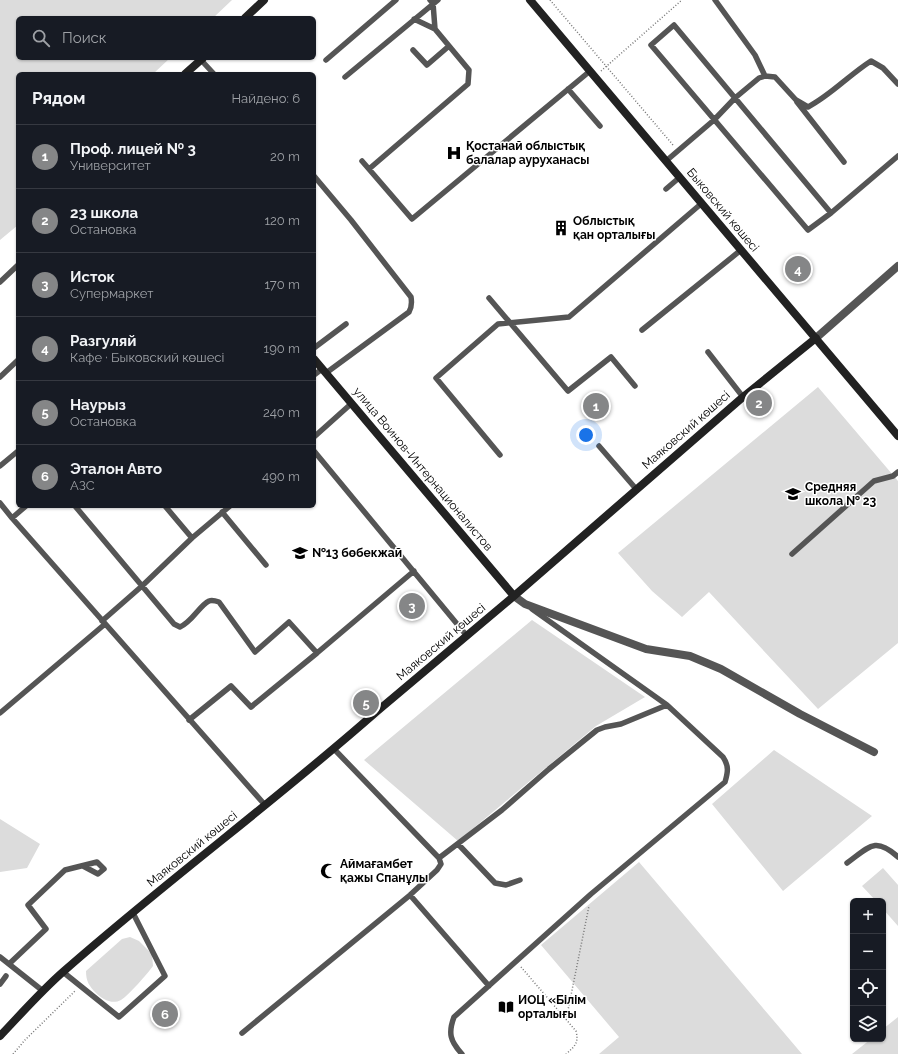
<!DOCTYPE html>
<html lang="ru">
<head>
<meta charset="utf-8">
<style>
  :root { --surface:#171b24; --page:#20242c; --text:#f1f3f6; --muted:#9ea1a6; --line:#363941; --accent:#858687 }
  body { margin:0; font-family:Raleway,sans-serif; background:var(--page); color:var(--text) }
  .controls { position:absolute; right:12px; bottom:12px; display:grid; overflow:hidden; border-radius:6px; box-shadow:0 1px 3px #0004 }
  .controls button { width:36px; height:36px; display:grid; place-items:center; padding:0; border:0; border-bottom:1px solid var(--line); background:var(--surface); color:var(--text); font:20px sans-serif }
  .you { position:absolute; left:586px; top:435px; width:14px; height:14px; margin:-10px; border:3px solid #fff; border-radius:50%; background:#1a73e8; box-shadow:0 0 0 6px #1a73e833 }
  .badge { display:grid; place-items:center; width:26px; height:26px; border-radius:50%; background:var(--accent); color:#fff; font-size:13px; font-weight:700 }
  .pin { position:absolute; translate:-50% -50%; border:2px solid #fff; box-shadow:0 1px 4px #0006 }
  .list { margin:0; padding:0; list-style:none }
  h2 { display:flex; justify-content:space-between; align-items:center; height:52px; margin:0; padding:0 16px; font-size:17px }
  h2 small { font-size:13px; font-weight:400; color:var(--muted) }
  .list li { display:grid; grid-template-columns:26px 1fr auto; gap:12px; align-items:center; box-sizing:border-box; height:64px; padding:0 16px; border-top:1px solid var(--line) }
  .list b { display:block; font-size:15px; white-space:nowrap }
  .list p { margin:0; font-size:13px; white-space:nowrap; color:var(--muted) }
  .list em { font-size:13px; font-style:normal; color:var(--muted) }
  .icon { flex:none; width:22px; height:22px; fill:none; stroke:currentColor; stroke-width:2; stroke-linecap:round; stroke-linejoin:round }
  .map { position:relative; flex:none; width:898px; height:1054px; overflow:hidden }
  .search { position:absolute; background:var(--surface); box-shadow:0 1px 3px #0004; left:16px; top:16px; width:300px; height:44px; display:flex; align-items:center; gap:10px; box-sizing:border-box; padding:0 14px; border-radius:6px; color:var(--muted); font-size:15px }
  .panel { position:absolute; background:var(--surface); box-shadow:0 1px 3px #0004; left:16px; top:72px; width:300px; height:436px; border-radius:6px }
  .map>svg:first-child { display:block }
</style>
</head>
<body>
<div class="map">
<svg width="898" height="1054" viewBox="0 0 898 1054">
  <rect width="100%" height="100%" fill="#fff"/>
  <path fill="#dcdcdc" d="M0 0H232L213 18H18V58H170L153 74H18V225L0 240Z
    M818 387 898 481V643L818 709 709 592 682 617 652 591 618 553Z
    M532 620 645 697 596 726 458 841 364 760Z
    M774 750 872 816 783 891 712 804Z
    M0 819 40 844 27 868 0 872Z
    M639 862 802 1054H599L619 1037 541 945Z
    M883 868 898 885V926L883 909V901H876L862 886Z
    M130 937 139 941 152 954 153 966C148 973 128 996 121 1000 112 1005 102 999 96 993 89 986 86 981 86 971L122 939Z
    M898 1017V1054H852L871 1039H883V1029Z"/>
  <g fill="none" stroke-linecap="round" stroke-linejoin="round">
    <path stroke="#777" stroke-width="1.5" stroke-dasharray="1 2" stroke-linecap="butt" d="M550 0 673 145
      M601 71 682 0
      M521 967 576 1031C579 1043 575 1046 566 1054
      M566 1020 589 906
      M13 1054 25 1040 75 991"/>
    <path stroke="#555" stroke-width="5.5" d="M715 0 755 55 765 76
      M414 19 435 29
      M413 50 427 65 449 46
      M201 60 214 74
      M326 60 396 0
      M345 77 438 0
      M568 89 600 126
      M797 102 844 162
      M362 161 412 219 590 71
      M666 161 714 120 735 98 674 25 651 45 808 230 831 213 898 156
      M369 169 468 84 469 70 435 29 433 3 430 0
      M314 176 351 220 411 297C412 303 412 307 409 312L326 373
      M666 189 680 177
      M831 213 735 98 759 78 765 76 775 77 796 100 808 107C831 95 849 75 871 61L883 68 898 84
      M0 282 18 265
      M489 298 568 391 611 357 635 386
      M642 330 741 250
      M314 348 346 324
      M708 352 743 397
      M314 375 322 369
      M0 377 18 360
      M314 437 352 403
      M599 446 637 490
      M314 451 467 636
      M500 455 436 378 498 324 569 317 702 203
      M0 466 18 451
      M0 503 12 518 265 805
      M75 506 174 624 180 627C192 622 200 605 209 601 212 600 216 601 219 602L255 652 289 622 317 653 251 707 231 686 189 720
      M165 506 192 538
      M222 512 266 565
      M12 518 26 506
      M792 554 874 481 893 476 898 472
      M102 621 142 586 192 538 230 506
      M317 653 414 571
      M0 713 105 624
      M458 844 495 883 506 885 520 880
      M439 858 502 810 549 769 597 730 605 727 621 724 667 705
      M847 863C869 847 875 836 898 857
      M410 895 489 986
      M0 957 43 991
      M9 964 46 929 28 905 65 870 97 862 104 869 98 874 83 866
      M63 972 119 1017 165 976 133 913
      M0 984 6 976
      M242 1033 410 895 437 870 441 864 439 858 334 749
      M462 1054C450 1041 448 1033 454 1017L591 894 725 782C728 772 729 766 723 757L667 705 532 609"/>
    <path stroke="#555" stroke-width="8" d="M514 596 525 604 646 649 690 656 721 669 800 714 874 752"/>
    <path stroke="#555" stroke-width="8" d="M816 338 898 266"/>
    <path stroke="#222" stroke-width="8" d="M530 0 898 436
      M245 18 264 0
      M185 74 203 58
      M314 359 514 596
      M0 1036C21 1014 41 991 64 971 165 882 274 802 375 713L514 596 743 397 816 338"/>
  </g>
  <defs>
    <g id="hospital-bare" transform="scale(1.2)"><path d="M-5-5h3v3.5h4V-5h3V5h-3V1.5h-4V5h-3Z" fill="#000" stroke="#fff" stroke-width="2.5" paint-order="stroke"/></g>
    <g id="building-bare" transform="scale(1.2)"><path d="M-4-6H4V6H1V3H-1V6H-4ZM-2.5-4.3h1.7v1.8h-1.7ZM.8-4.3h1.7v1.8H.8ZM-2.5-1h1.7V.8h-1.7ZM.8-1h1.7V.8H.8Z" fill="#000" stroke="#fff" stroke-width="2.5" paint-order="stroke"/></g>
    <g id="school-bare" transform="scale(1.2)"><path d="M0-5L7-2L0 1L-7-2ZM-4 1L0 2.5L4 1V4Q0 6-4 4Z" fill="#000" stroke="#fff" stroke-width="2.5" paint-order="stroke"/></g>
    <g id="mosque-bare" transform="scale(1.2)"><path d="M3.5-4.9A6 6 0 1 0 3.5 4.9A5 5 0 1 1 3.5-4.9Z" fill="#000" stroke="#fff" stroke-width="2.5" paint-order="stroke"/></g>
    <g id="library-bare" transform="scale(1.2)"><path d="M-6-4Q-3-5.5-.7-3.5V5Q-3 3-6 4ZM6-4Q3-5.5 .7-3.5V5Q3 3 6 4Z" fill="#000" stroke="#fff" stroke-width="2.5" paint-order="stroke"/></g>
  </defs>
  <g fill-rule="evenodd">
    <use href="#hospital-bare" x="454" y="153"/>
    <use href="#building-bare" x="561" y="228"/>
    <use href="#school-bare" x="793" y="494"/>
    <use href="#school-bare" x="300" y="553"/>
    <use href="#mosque-bare" x="328" y="871"/>
    <use href="#library-bare" x="506" y="1007"/>
  </g>
  <g text-anchor="middle" dominant-baseline="central" stroke-width="3" stroke-linejoin="round" paint-order="stroke">
    <g font-size="12" font-weight="bold" fill="#000" stroke="#fff" text-anchor="start">
      <text x="466" y="146">Қостанай облыстық<tspan x="466" dy="14">балалар ауруханасы</tspan></text>
      <text x="573" y="221">Облыстық<tspan x="573" dy="14">қан орталығы</tspan></text>
      <text x="805" y="487">Средняя<tspan x="805" dy="14">школа № 23</tspan></text>
      <text x="312" y="553">№13 бөбекжай</text>
      <text x="340" y="864">Аймағамбет<tspan x="340" dy="14">қажы Спанұлы</tspan></text>
      <text x="518" y="1000">ИОЦ «Білім<tspan x="518" dy="14">орталығы</tspan></text>
    </g>
    <g font-size="12" fill="#000" stroke="#fff">
      <text transform="translate(723 210) rotate(50)">Быковский көшесі</text>
      <text transform="translate(686 430) rotate(-41)">Маяковский көшесі</text>
      <text transform="translate(423 469) rotate(50)">улица Воинов-Интернационалистов</text>
      <text transform="translate(441 642) rotate(-40)">Маяковский көшесі</text>
      <text transform="translate(192 849) rotate(-39)">Маяковский көшесі</text>
    </g>
  </g>
</svg>
<div class="controls">
<button>+</button>
<button>−</button>
<button><svg class="icon" aria-label="locate" viewBox="0 0 24 24"><circle cx="12" cy="12" r="6"/><path d="M12 2v4M12 18v4M2 12h4M18 12h4"/></svg></button>
<button><svg class="icon" aria-label="layers" viewBox="0 0 24 24"><path d="M12 4l9 5-9 5-9-5zM3 14l9 5 9-5"/></svg></button>
</div>
<div class="you"></div>
<div class="pin badge" style="left:596px;top:406px">1</div>
<div class="pin badge" style="left:759px;top:403px">2</div>
<div class="pin badge" style="left:412px;top:606px">3</div>
<div class="pin badge" style="left:798px;top:269px">4</div>
<div class="pin badge" style="left:366px;top:703px">5</div>
<div class="pin badge" style="left:165px;top:1014px">6</div>
<div class="search"><svg class="icon" aria-label="search" viewBox="0 0 24 24"><circle cx="10" cy="10" r="6"/><path d="M15 15l6 6"/></svg>Поиск</div>
<section class="panel">
<h2>Рядом<small>Найдено: 6</small></h2>
<ul class="list">
<li><span class="badge">1</span><div><b>Проф. лицей № 3</b><p>Университет</p></div><em>20 m</em></li>
<li><span class="badge">2</span><div><b>23 школа</b><p>Остановка</p></div><em>120 m</em></li>
<li><span class="badge">3</span><div><b>Исток</b><p>Супермаркет</p></div><em>170 m</em></li>
<li><span class="badge">4</span><div><b>Разгуляй</b><p>Кафе · Быковский көшесі</p></div><em>190 m</em></li>
<li><span class="badge">5</span><div><b>Наурыз</b><p>Остановка</p></div><em>240 m</em></li>
<li><span class="badge">6</span><div><b>Эталон Авто</b><p>АЗС</p></div><em>490 m</em></li>
</ul>
</section>
</div>
</body>
</html>
